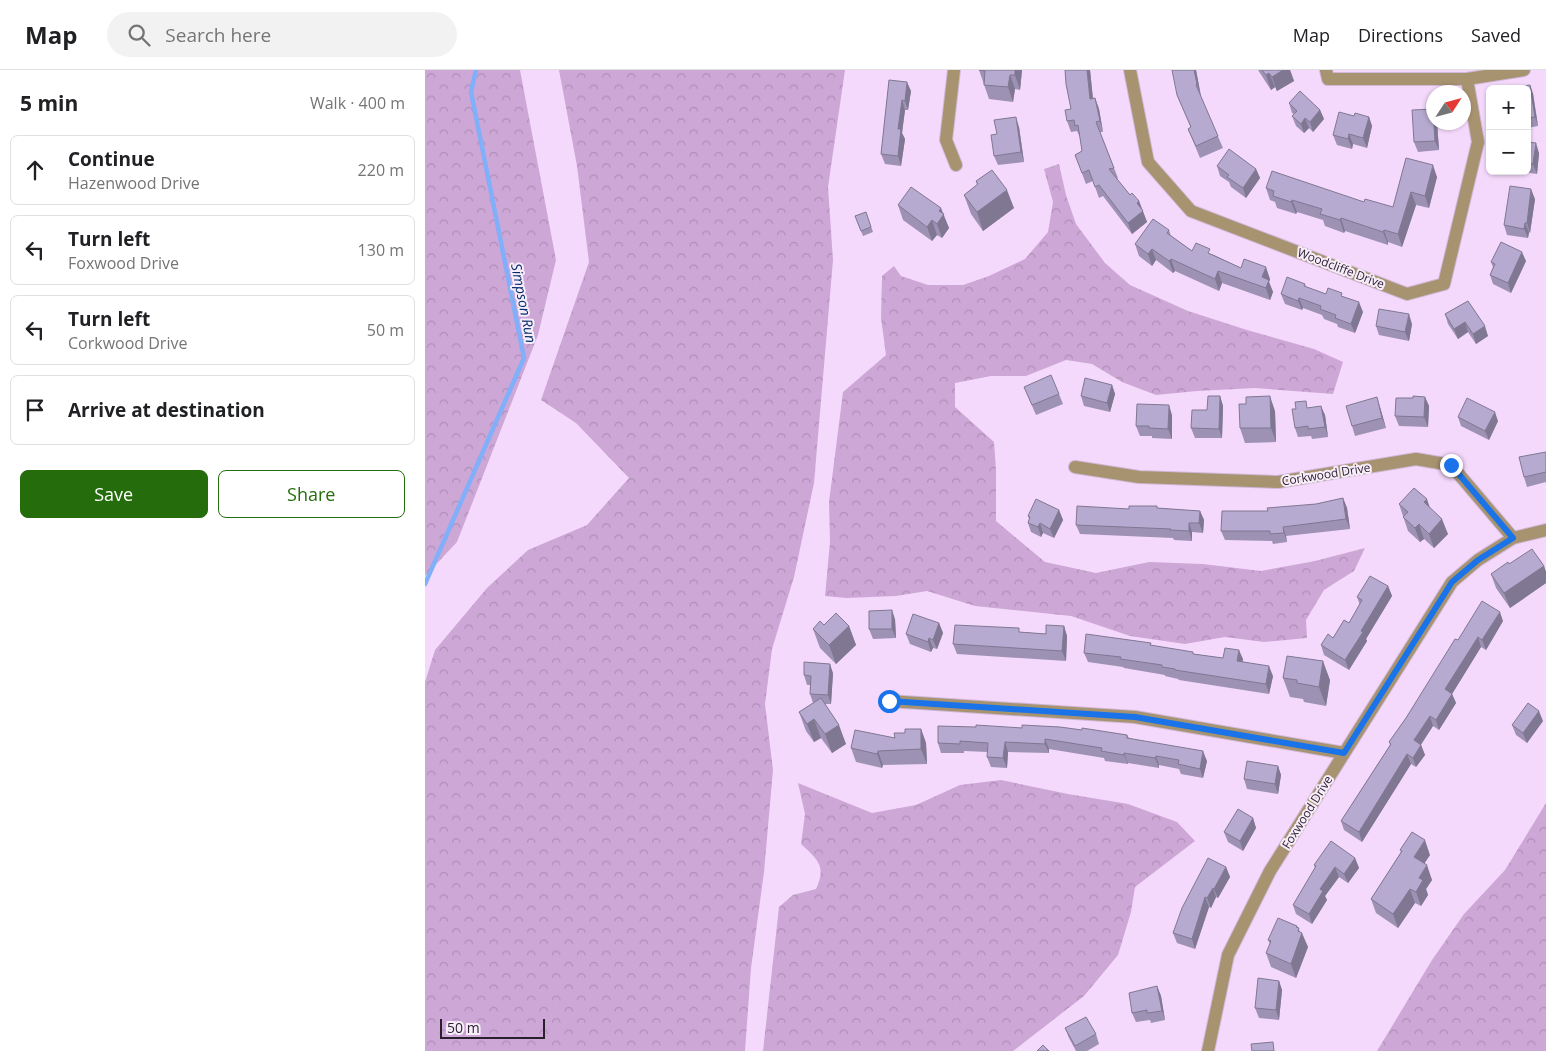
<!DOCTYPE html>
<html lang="en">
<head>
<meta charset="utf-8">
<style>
  :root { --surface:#fff; --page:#f2f2f2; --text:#202124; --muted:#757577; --line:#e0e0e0; --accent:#256d0c }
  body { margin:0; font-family:"Open Sans",sans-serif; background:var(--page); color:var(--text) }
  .controls { position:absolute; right:15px; top:15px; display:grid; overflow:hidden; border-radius:8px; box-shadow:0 1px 4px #0004 }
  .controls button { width:45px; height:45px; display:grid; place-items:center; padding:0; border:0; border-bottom:1px solid var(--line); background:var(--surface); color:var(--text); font:25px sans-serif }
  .compass { position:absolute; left:1001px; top:15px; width:45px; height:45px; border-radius:50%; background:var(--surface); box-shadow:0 1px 4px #0004; rotate:54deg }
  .scale { position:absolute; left:15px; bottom:12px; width:105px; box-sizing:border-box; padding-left:5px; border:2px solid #2a1f2c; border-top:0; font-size:14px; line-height:18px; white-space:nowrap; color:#2a1f2c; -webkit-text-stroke:4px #f8edfb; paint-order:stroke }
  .stop { position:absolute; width:15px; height:15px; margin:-11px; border:4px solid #1a73e8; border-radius:50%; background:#fff }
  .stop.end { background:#1a73e8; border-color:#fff; box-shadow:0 1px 5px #0008 }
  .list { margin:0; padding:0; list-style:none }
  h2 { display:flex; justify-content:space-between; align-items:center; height:65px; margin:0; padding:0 20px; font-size:21px }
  h2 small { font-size:16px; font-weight:400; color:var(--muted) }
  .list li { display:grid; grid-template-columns:32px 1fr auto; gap:15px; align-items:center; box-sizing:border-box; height:70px; margin:0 10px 10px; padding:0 10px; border:1px solid var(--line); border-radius:8px }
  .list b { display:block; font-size:19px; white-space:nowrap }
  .list p { margin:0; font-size:16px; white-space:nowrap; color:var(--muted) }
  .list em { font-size:16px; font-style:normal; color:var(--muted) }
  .actions { display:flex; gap:10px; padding:15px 20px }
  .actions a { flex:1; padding:11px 0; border:1px solid var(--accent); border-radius:8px; text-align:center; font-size:18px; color:var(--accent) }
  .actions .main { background:var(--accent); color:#fff }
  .icon { flex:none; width:28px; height:28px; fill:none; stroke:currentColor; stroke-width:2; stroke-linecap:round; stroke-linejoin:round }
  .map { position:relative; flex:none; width:1121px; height:981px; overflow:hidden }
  header { display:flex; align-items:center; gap:30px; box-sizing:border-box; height:70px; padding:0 25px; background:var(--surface); border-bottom:1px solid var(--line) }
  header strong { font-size:24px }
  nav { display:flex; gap:28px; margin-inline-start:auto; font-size:18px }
  .search { width:350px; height:45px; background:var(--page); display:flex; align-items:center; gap:12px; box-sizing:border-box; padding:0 18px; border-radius:28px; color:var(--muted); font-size:19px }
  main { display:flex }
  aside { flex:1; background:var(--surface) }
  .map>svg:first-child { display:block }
</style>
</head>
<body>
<header>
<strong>Map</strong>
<div class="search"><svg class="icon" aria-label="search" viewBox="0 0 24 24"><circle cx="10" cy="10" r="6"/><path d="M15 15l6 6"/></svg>Search here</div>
<nav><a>Map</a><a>Directions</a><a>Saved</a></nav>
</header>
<main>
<aside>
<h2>5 min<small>Walk · 400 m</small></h2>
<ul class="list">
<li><svg class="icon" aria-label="ahead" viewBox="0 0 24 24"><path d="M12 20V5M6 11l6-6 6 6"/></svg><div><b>Continue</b><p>Hazenwood Drive</p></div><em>220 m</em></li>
<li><svg class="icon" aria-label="left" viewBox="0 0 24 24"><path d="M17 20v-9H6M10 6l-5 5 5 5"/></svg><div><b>Turn left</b><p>Foxwood Drive</p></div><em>130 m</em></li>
<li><svg class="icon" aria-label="left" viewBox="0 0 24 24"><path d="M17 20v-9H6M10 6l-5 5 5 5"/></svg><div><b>Turn left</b><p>Corkwood Drive</p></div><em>50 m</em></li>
<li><svg class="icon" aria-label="arrive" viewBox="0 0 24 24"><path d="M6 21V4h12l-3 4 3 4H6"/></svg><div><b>Arrive at destination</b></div></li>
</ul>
<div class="actions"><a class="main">Save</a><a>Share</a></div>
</aside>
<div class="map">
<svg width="1121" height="981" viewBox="0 0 1121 981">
  <defs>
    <pattern id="forest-crowns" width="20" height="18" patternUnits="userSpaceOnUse" patternTransform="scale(1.25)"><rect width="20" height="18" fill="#cda7d6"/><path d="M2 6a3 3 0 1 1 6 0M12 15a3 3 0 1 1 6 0" fill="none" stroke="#b08fb8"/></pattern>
  </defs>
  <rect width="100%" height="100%" fill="#f5d9fc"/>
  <path fill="url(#forest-crowns)" d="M0 0H95L131 190 113 265 32 472 0 506Z
    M134 0H420L403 117 408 190 389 413 369 507 347 579 340 634 348 700 339 802 326 898 320 981H0V612L10 580 62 518 103 480 162 455 204 408 151 353 116 330 164 192 152 96Z
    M634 94 641 125 651 154 680 193 705 215 763 241 822 260 889 279 918 292 908 324 830 318 772 321 731 325 697 312 667 294 641 290 601 306H566L530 313V337L569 372 571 400V451L620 492 671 503 724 492 778 494 836 501 890 491 940 478 929 501 899 520 881 550 882 568 839 572 800 567 760 574 705 566 646 546 550 536 502 521 471 526 421 528 400 526 405 472 404 432 418 322 461 285 456 248 457 206 469 196 476 206 503 215H538L564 206 600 189 623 162 628 132 619 99Z
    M576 710 643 724 703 734 752 752 770 771 710 817 706 842 693 885 659 926 588 981H338L354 837 368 825 391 819C402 796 392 789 376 774L380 744 373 713 447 743 491 735 535 715Z
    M1121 733V981H952L1007 890 1039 844 1080 800Z"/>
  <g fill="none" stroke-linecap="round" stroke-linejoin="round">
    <path stroke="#81affa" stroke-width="4.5" d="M0 514 99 288 46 22 51 0"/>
    <g stroke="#d0b8d7" stroke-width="14">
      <path id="minor" d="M529 0 521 70 531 95
        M705 0 723 92 766 141 982 224 1019 214 1053 72 1042 9
        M901 0 903 9H1042L1099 0
        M650 397 714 407 853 412 991 389 1026 395 1088 468
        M464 631 710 647 919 683
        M783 981 803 885 845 801 1027 512 1053 490 1088 468 1121 460"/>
    </g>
    <use href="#minor" stroke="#a79370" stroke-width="12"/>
  </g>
  <path fill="#9d92b4" d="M554 0H597L595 20 590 19 588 32 564 29Z
    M640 0H665L668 28H670L674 39 678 62H675L689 98 693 108 692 109 705 125 714 131 722 152 707 164 678 126 674 128 668 111 661 114 650 85 657 81 655 67 652 61 646 62 642 51 646 39Z
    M771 0 776 27 798 78 775 88 763 59 766 58 752 25Z
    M833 0H865L869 11 852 21 850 17 846 20Z
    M464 10 486 21 483 40H480L477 63 480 69 476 96 460 94 456 84Z
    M1105 15 1108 24 1113 56 1102 58V19Z
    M864 33 895 40 899 49 888 62 884 58 879 63 871 56 867 46 869 44 867 43Z
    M929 46 944 47 947 56 942 78 928 74 927 79 912 75 908 65Z
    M1008 52H1012L1014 80 993 82 989 72Z
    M594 57 599 92 573 95 569 86 572 64Z
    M1102 72 1114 83 1112 104 1092 101H1102Z
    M981 88 1012 107 1004 138 991 135 977 177 963 172V175L920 161 919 163 900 156 898 150 872 142 871 144 852 138 850 132 845 130 841 118 968 137Z
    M792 96 831 99 835 108 821 128 806 117 804 112 795 106Z
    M551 111 589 138 558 161 546 144 539 125 552 115Z
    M1110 129 1105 163 1104 162 1103 168 1082 165 1079 155Z
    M473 135 517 143 524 158 517 168 512 165 507 171 478 150Z
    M441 142 448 162 438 166 430 146Z
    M744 160 746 166 767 181 787 184 816 198 845 209 844 212 848 222 845 230 797 213 794 221 750 201 748 203 731 190 727 196 714 186 710 174Z
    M1101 191 1086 223 1068 214 1065 205 1068 197 1066 192Z
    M880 214 881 217 901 224 919 227 938 242 930 263 913 257 912 254 899 249 897 245 878 238 877 240 860 234 856 224Z
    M1043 231 1063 266 1051 274 1043 262 1033 269 1023 254 1020 244Z
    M987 254 984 271 954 265 951 256Z
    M687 315 690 324 685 342 659 336 656 326Z
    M599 317 634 324 638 334 611 345Z
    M795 326 798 336 797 368H770L766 358Z
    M1000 327 1004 336 1003 357 974 356 970 346 988 328Z
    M955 337 961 358 930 366 927 356Z
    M884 338 900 345 903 367 887 369 886 366 873 367 870 358Z
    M850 341 851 372 820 373 815 358Z
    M747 345V369L727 368V366H715L711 356Z
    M1033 347 1073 351 1064 370 1036 356Z
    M1121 382V412L1102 417 1099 407Z
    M918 428 922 438 925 459 861 466 862 472 848 474 847 471 800 470 796 461 843 441 891 434Z
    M974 434 1004 437 1023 464 1009 478 999 469 995 472 983 461Z
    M732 438 775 441 779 450 778 463 767 462V471L749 470 748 468 655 464 651 455 704 439Z
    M634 440 638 450 629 468 618 463 616 467 606 462 603 453 604 449 603 446Z
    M1084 494 1119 496 1121 502V513L1085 538 1071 518 1066 504Z
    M963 516 967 526 941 569 942 571 924 600 899 585 896 575 908 568 924 553 935 535 932 527Z
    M470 549 471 568 448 569 444 559Z
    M1078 551 1061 580 1056 577 1027 624 1031 633 1014 660 1008 656 996 675 1000 685 991 697 986 694 937 772 919 760 916 751 965 675 964 672 981 648 1033 570Z
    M514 553 518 563 512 579 508 578 506 582 485 574 481 564Z
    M399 555 424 556 431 575 411 594 395 578 388 559Z
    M639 556 642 566 641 591 532 584 528 574 596 562 621 564Z
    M726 573V575L769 584 798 588 818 589 817 591 848 606 844 624 754 610 753 609 740 606V605L699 598 698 597 663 592 659 583Z
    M408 603 406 634H400L421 674 407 683 396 668 389 672 381 661 374 642 388 633 385 624V615H382L379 605Z
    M858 608 905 610 901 636 879 632 878 629 865 627Z
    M1118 651 1102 673 1091 665 1087 655Z
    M551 657 597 658 657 660 702 665 704 668 782 691 778 708 756 704 754 699 734 695V698L703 693V694L680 691 679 688 624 679V683L583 682 582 698 566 697 562 687 563 682 539 681V683H516L513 673Z
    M496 659 501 673 502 694 458 695 457 698 431 692 426 678 470 668 480 663Z
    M853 696 856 705 853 724 822 719 819 709Z
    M828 748 831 758 818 781 803 772 799 762Z
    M975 780 1005 785 999 794 1007 810 1001 819 1003 825 996 836 990 833 973 858 951 843 946 829 976 782Z
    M930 788 934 798 923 813 914 807 900 826 902 830 887 854 871 844 868 835 890 798 889 795Z
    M801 797 805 807 793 828 791 827 786 838 784 837 770 879 752 873 748 863Z
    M873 858 883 877 871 908 846 897 841 883 845 874 843 870Z
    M854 911 857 920 854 950 834 948 830 938Z
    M732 916 736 926 740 950 726 953 725 950 711 952 707 943Z
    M640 958 671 964 674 974 662 981H651L644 968Z"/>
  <path fill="#807792" d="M590 0H597L595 20 590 5Z
    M662 0H665L669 40 665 29Z
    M769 0H771L776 26 772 14Z
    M858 0H865L869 11 852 21 847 7Z
    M844 3 850 17 846 20 841 5Z
    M585 5 590 19 588 32 583 17Z
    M482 12 486 21 483 40 480 31Z
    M1105 15 1108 24 1113 56 1110 47Z
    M670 28 674 39 678 62 675 51Z
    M477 30 480 40 477 63 480 69 476 96 473 86V59Z
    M895 40 899 49 888 62 885 52Z
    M591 47 594 57 599 92 596 82Z
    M944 47 947 56 942 78 938 68Z
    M880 48 884 58 879 63 876 54Z
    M1009 52H1012L1014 80 1010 71Z
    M924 64 928 74 927 79 923 69Z
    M1111 73 1114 83 1112 104 1108 94Z
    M1008 95 1012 107 1004 138 1000 126Z
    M831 99 835 108 821 128 818 118Z
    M1106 119 1110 129 1105 163 1102 153Z
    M582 120 589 138 558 161 552 142Z
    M986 122 991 135 977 177 973 164Z
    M867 130 872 142 871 144 866 132Z
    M714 131 722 152 707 164 703 153 712 133Z
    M516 138 524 158 517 168 512 154 514 141Z
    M916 148 920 161 919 163 915 150Z
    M507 150 512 165 507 171 502 157Z
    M1100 153 1104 162 1103 168 1099 159Z
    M959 160 963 172V175L958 162Z
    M727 179 731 190 727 196 723 184Z
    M1097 182 1101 191 1086 223 1083 213Z
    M746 189 750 201 748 203 744 191Z
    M841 197 845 209 844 212 848 222 845 230 837 207Z
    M793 201 797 213 794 221 790 209Z
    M874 228 878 238 877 240 873 231Z
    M934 232 938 242 930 263 926 254Z
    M984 244 987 254 984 271 980 262Z
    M1040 252 1043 262 1033 269 1029 259Z
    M1060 256 1063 266 1051 274 1048 264Z
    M687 315 690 324 685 342 682 333Z
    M795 326 798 336 797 368 794 359Z
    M845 326 850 341 851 372 846 358Z
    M952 327 955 337 961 358 957 348Z
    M1000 327 1004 336 1003 357 999 347Z
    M744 335 747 345V369L743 359Z
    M896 336 900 345 903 367 900 357Z
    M1070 342 1073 351 1064 370 1060 361Z
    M918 428 922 438 925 459 921 449Z
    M1002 429 1007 444 999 432Z
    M634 440 638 450 629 468 625 459Z
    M775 441 779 450 778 463 774 453Z
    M1017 449 1023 464 1009 478 1004 464Z
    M615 453 618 463 616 467 613 457Z
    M764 453 767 462V471L764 461Z
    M994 454 999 469 995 472 990 458Z
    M858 457 861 466 862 472 859 463Z
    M1119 496 1121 502V513L1085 538 1079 523Z
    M963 516 967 526 941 569 942 571 924 600 920 590 936 561Z
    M467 540 470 549 471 568 467 559Z
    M1075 542 1078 551 1061 580 1057 570Z
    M514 553 518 563 512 579 508 570Z
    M424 556 431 575 411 594 404 575Z
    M639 556 642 566 641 591 637 581Z
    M1053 567 1056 577 1027 624 1031 633 1014 660 1011 650 1020 619Z
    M504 568 508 578 506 582 503 572Z
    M814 580 818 589 816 600 812 591Z
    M898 591 905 610 901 636 894 617Z
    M405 594 408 603 406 634 403 625Z
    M844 596 848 606 844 624 841 614Z
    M1114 641 1118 651 1102 673 1098 663Z
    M1005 646 1008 656 992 680 989 670Z
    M389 649 396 668 389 672 382 654Z
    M414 655 421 674 407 683 400 664Z
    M496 659 501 673 502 694 496 679Z
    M620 669 624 679V683L620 674Z
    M580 672 583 682 582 698 578 688Z
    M996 675 1000 685 991 697 988 688Z
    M453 681 458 695 457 698 452 684Z
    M778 681 782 691 778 708 775 699Z
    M699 683 703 693V694L699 685Z
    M982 684 986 694 937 772 934 762Z
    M731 686 734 695V698L730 688Z
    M853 696 856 705 853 724 850 714Z
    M828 748 831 758 818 781 815 771Z
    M1000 770 1005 785 994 801 989 787Z
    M930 788 934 798 923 813 919 804Z
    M1002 795 1007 810 1001 819 1003 825 996 836 991 822 994 808Z
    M801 797 805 807 793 828 789 819Z
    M910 797 914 807 900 826 902 830 887 854 884 844 895 819Z
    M788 818 791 827 786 838 782 828Z
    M985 819 990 833 973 858 968 844Z
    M780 827 784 837 770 879 767 869Z
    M872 856 876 865 877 863 883 877 871 908 866 894Z
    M854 911 857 920 854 950 851 940Z
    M732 916 736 926 740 950 737 941Z"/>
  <path fill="#b7aad1" stroke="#807792" d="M554 0H590V5H585L583 17 559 15 560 1Z
    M640 0H662L665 29 670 28 675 51 671 52 689 98 684 99 705 125 707 123 714 131 712 133 718 141 703 153 674 115 670 117 664 100 657 103 650 85 657 81 653 55 650 56 649 50 642 51 640 40 646 39 641 14Z
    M747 0H769L772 14 771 15 793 66 771 76 763 59 766 57 752 25Z
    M837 0H858L847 7 844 3 841 5Z
    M464 10 482 12 480 31 477 30 473 59H476L473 86 456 84Z
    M1105 15 1110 47 1102 48V19H1085V18Z
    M875 21 895 40 885 52 880 48 876 54 867 46 872 41 864 33Z
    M1008 39 1010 71 989 72 987 40Z
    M914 42 929 46 930 43 944 47 938 68 924 64 923 69 908 65Z
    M591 47 596 82 569 86 566 65 572 64 569 50Z
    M1102 72 1111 73 1108 94 1102 93Z
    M804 79 831 99 818 118 802 107 804 105 792 96Z
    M981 88 1008 95 1000 126 986 122 973 164 959 160 958 162 916 148 915 150 895 144 897 139 867 130 866 132 848 126 849 121 841 118 847 101 939 132 940 129 968 137Z
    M567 100 582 120 552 142 539 125 553 114 551 111Z
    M1085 116 1106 119 1102 153H1100L1099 159 1079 155Z
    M486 117 516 138 514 141 519 144 512 154 507 150 502 157 473 135Z
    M441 142 446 157 436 161 430 146Z
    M728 149 744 160 742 163 767 181 771 173 785 179 783 183 816 198 819 189 841 197 837 207 844 210 841 218 793 201 790 209 746 189 744 191 727 179 723 184 710 174Z
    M1076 172 1097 182 1083 213 1065 205 1070 194 1066 192Z
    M862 207 880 214 879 216 901 224 903 218 917 223 916 226 934 232 926 254 910 248 911 245 895 239 896 236 874 228 873 231 856 224Z
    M1043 231 1060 256 1048 264 1040 252 1029 259 1020 244Z
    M954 239 984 244 980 262 951 256Z
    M626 305 634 324 607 335 599 317Z
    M660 308 687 315 682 333 656 326Z
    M783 326H795L794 359 766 358 767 340H782Z
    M845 326 846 358H815L814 334H821V327Z
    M988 326 1000 327 999 347 970 346 971 328H988Z
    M952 327 957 348 927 356 921 336Z
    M1042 328 1070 342 1060 361 1033 347Z
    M881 331 882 338 896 336 900 357 883 359V356L870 358 867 339H871L870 332Z
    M712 334 744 335 743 359 724 358V356H711Z
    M1121 382V402L1099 407 1094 387Z
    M989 418 1002 429 999 432 1017 449 1004 464 994 454 990 458 978 447 983 442 974 434Z
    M918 428 921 449 858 457 859 463 845 464V461H796L797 441H843L842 438 891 434Z
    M611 429 634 440 625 459 615 453 613 457 603 453 605 447 603 446Z
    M652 436 704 439V436H732V438L775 441 774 453H764V461L745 460 746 459 651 455Z
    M1107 479 1119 496 1079 523 1066 504 1083 492 1084 494Z
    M945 506 963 516 936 561 938 562 920 590 896 575 903 564 908 568 919 550 924 553 937 530 932 527Z
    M1057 531 1075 542 1057 570 1053 567 1020 619 1027 624 1011 650 1005 646 989 670 996 675 988 688 982 684 934 762 916 751 966 674 964 672 981 648 1030 569 1033 570Z
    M467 540V559H444V541Z
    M411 543 424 556 404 575 388 559 395 551 399 555Z
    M488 544 514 553 508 570 504 568 503 572 481 564Z
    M530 555 594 558V562L621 564V555L639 556 637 581 528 574Z
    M661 564 726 573 725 575 768 582V584L798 588 800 578 814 580 812 591 844 596 841 614 750 600V599L737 597V595L695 589 696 587 659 583Z
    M862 586 898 591 894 617 872 613V610L858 608Z
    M379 592 405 594 403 625 385 624 386 606 379 605Z
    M396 628 414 655 400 664 389 649 382 654 374 642Z
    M1103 633 1114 641 1098 663 1087 655Z
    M551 655 597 658V655L635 657 657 660V658L702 665V668L778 681 775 699 753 694 754 690 731 686 730 688 699 683V685L676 681 677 678 620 669V674L580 672 578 688 562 687 563 673 535 671V674L513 673V656L551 657Z
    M480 659H496V679L453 681 452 684 426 678 430 660 470 668 469 663H480Z
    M822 691 853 696 850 714 819 709Z
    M813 739 828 748 815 771 799 762Z
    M987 762 1000 770 989 787 1002 795 994 808 998 810 991 822 985 819 968 844 946 829 977 781 975 780Z
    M906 771 930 788 919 804 910 797 895 819 898 821 884 844 868 835 891 796 889 795Z
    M783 788 801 797 789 819 788 818 782 828 780 827 767 869 748 863 757 838Z
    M853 848 872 856 871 857 874 858 873 861 877 863 866 894 841 883 846 871 843 870Z
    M833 908 854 911 851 940 830 938Z
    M732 916 737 941 722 943V940L707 943 704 923Z
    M661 947 671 964 650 976 640 958Z
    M848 972 849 981H827L826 974Z
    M618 975 624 981H612Z"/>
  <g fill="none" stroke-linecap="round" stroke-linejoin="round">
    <path stroke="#1a73e8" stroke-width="6" d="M464 631 710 647 919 683 1027 512 1053 490 1088 468 1026 395"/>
  </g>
  <g text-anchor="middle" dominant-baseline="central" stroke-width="4" stroke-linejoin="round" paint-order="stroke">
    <g font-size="12" fill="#2a1f2c" stroke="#f8edfb">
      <text transform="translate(916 198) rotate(21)">Woodcliffe Drive</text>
      <text transform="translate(901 404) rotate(-9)">Corkwood Drive</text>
      <text transform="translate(882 742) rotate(-58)">Foxwood Drive</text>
    </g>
    <g font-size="14" font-style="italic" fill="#022b6a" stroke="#f8edfb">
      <text transform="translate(99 233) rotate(79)">Simpson Run</text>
    </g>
  </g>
</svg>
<div class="controls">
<button>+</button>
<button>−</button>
</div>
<svg class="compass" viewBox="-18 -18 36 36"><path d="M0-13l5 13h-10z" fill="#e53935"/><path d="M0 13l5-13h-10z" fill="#757577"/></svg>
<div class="scale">50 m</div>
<div class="stop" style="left:464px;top:631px"></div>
<div class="stop end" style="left:1026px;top:395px"></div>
</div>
</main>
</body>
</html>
